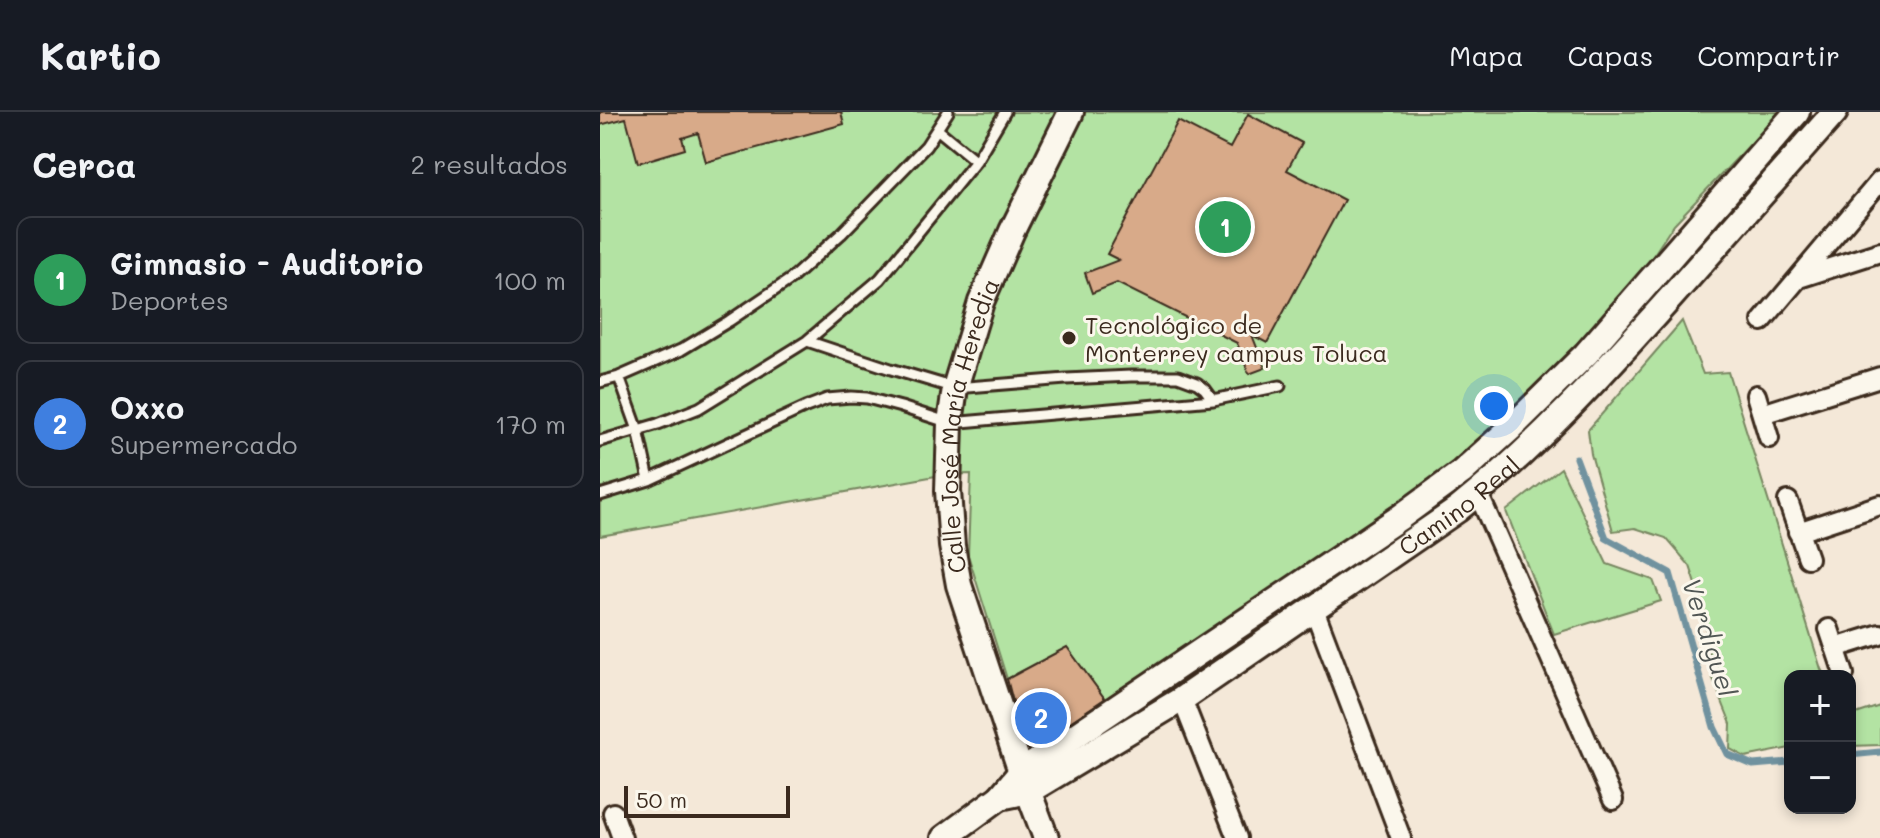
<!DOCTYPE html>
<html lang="es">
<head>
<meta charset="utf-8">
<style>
  :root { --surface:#171b24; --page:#242831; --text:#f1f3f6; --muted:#9ea1a6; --line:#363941; --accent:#1a73e8 }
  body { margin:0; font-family:Mali,sans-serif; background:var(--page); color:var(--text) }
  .controls { position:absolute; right:24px; bottom:24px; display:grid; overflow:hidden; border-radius:16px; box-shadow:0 4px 12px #0003 }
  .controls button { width:72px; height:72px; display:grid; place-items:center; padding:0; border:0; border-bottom:2px solid var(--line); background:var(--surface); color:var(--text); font:40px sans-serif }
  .scale { position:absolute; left:24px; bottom:20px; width:166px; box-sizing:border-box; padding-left:8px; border:4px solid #3b2a1e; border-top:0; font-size:22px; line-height:28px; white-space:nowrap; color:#3b2a1e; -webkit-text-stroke:6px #fbf7ec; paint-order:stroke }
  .you { position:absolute; left:894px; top:294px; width:28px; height:28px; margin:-20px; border:6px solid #fff; border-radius:50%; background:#1a73e8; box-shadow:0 0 0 12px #1a73e833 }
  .badge { display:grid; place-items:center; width:52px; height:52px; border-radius:50%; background:var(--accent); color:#fff; font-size:26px; font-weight:700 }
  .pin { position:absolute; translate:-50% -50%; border:4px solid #fff; box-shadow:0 2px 8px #0006 }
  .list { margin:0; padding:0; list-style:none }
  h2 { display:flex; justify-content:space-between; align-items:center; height:104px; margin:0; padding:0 32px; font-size:34px }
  h2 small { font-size:26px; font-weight:400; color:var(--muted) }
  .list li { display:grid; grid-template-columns:52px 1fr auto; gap:24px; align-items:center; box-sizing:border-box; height:128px; margin:0 16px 16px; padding:0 16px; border:2px solid var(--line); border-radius:16px }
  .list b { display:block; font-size:30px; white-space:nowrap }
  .list p { margin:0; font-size:26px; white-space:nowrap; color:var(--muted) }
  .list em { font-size:26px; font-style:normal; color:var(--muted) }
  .map { position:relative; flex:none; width:1280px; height:726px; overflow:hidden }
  header { display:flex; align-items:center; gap:48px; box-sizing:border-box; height:112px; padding:0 40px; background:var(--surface); border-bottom:2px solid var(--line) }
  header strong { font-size:38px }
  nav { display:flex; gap:44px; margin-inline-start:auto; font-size:28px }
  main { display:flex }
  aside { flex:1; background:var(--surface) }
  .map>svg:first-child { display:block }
</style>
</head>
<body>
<header>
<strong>Kartio</strong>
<nav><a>Mapa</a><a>Capas</a><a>Compartir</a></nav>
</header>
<main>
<aside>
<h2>Cerca<small>2 resultados</small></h2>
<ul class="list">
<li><span class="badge" style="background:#2e9e5b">1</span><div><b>Gimnasio - Auditorio</b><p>Deportes</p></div><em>100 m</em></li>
<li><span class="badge" style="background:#3f7fe0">2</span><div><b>Oxxo</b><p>Supermercado</p></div><em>170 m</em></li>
</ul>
</aside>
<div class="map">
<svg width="1280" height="726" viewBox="0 0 1280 726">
  <rect width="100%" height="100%" fill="#f4e8d8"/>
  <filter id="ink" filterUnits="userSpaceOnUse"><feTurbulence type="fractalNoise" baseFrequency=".0125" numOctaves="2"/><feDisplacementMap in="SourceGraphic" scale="16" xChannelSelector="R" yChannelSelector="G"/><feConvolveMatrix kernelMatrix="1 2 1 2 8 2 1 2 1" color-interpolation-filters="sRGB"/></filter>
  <g filter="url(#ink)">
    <path fill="#b3e3a3" stroke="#778660" stroke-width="2" d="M0 0H1181L1074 112 1045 156 935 278 830 370 505 587 467 535 407 567 368 443 371 362 341 363 0 424Z
      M1082 209 1103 262 1128 260 1221 557 1225 564H1190V636L1145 645 1130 637 1131 612 1112 564 1103 493 1090 454 1066 426 1035 416 1013 419 991 342 988 318Z
      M961 356 1007 452 1053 468 1061 489 954 522 906 399Z
      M1280 594V633L1250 634V604Z"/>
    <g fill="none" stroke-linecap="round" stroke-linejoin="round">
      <path stroke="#70929f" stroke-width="7" d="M976 346 1006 426 1070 461 1114 615 1127 642 1153 653 1190 650
        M1250 643 1280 640"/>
    </g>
    <path fill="#d8aa89" stroke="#3b2a1e" stroke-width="2" d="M0 0H241L244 12 106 50 98 21 82 26 85 37 38 51 26 6 0 13Z
      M648 2 702 31 687 58 744 88 667 231 652 223 665 256 649 262 637 231 517 171 492 181 485 161 519 148 507 142 578 9 630 36Z
      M467 535 505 587 426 639 407 567Z"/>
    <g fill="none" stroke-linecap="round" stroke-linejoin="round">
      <g stroke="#3b2a1e" stroke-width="15">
        <path id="lane" d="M337 17 376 49
          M207 229 291 257 355 276 466 267 531 264H578L597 271 605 277 613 288
          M0 270 19 265 81 238 129 209 191 167 241 122 326 34 348 0
          M0 329 58 312 99 296 207 229 280 167 376 49 405 0
          M49 368 206 295 227 287 251 285 267 286 301 295 350 311 613 288 680 274
          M0 383 49 368 38 318 19 265"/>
      </g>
      <g stroke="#3b2a1e" stroke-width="24">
        <path id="street" d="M1199 166 1280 140
          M1162 209 1280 69
          M1156 283 1169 326
          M1162 302 1280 265
          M878 381 1013 688
          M1188 389 1208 446
          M1198 420 1280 393
          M714 497 801 726
          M1229 517 1244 562
          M1235 536 1280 522
          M582 587 637 726
          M13 701 22 726"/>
      </g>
      <g stroke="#3b2a1e" stroke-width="30">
        <g id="secondary">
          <path id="s1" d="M400 685 429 679 582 587 857 398C937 334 1005 259 1073 183 1127 122 1181 61 1235 0"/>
          <path d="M344 726 400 685 421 660 799 406 862 360 911 316 986 242 1197 0"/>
          <path id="s2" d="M446 726 421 660 359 473 352 434 348 379 350 311 355 276 381 190 412 119 471 0"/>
        </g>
      </g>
      <use href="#lane" stroke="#fbf7ec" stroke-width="9"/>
      <use href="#street" stroke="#fbf7ec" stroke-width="18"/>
      <use href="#secondary" stroke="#fbf7ec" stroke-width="24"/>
    </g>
  </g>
  <circle fill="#3b2a1e" stroke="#fbf7ec" stroke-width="3" cx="469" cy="226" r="8"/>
  <g text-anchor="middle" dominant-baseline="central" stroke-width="6" stroke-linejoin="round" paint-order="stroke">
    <g font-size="24" fill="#3b2a1e" stroke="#fbf7ec" text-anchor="start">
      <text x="485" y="212">Tecnológico de<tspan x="485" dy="28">Monterrey campus Toluca</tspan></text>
    </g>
    <g font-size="24" fill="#3b2a1e" stroke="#fbf7ec">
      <text stroke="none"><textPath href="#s2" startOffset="430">Calle José María Heredia</textPath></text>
      <text stroke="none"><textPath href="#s1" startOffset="546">Camino Real</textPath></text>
    </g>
    <g font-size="26" font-style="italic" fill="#515654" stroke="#fbf7ec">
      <text transform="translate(1110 525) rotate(72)">Verdiguel</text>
    </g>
  </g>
</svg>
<div class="controls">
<button>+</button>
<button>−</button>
</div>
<div class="scale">50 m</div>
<div class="you"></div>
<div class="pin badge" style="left:625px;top:115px;background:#2e9e5b">1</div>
<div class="pin badge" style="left:441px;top:606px;background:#3f7fe0">2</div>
</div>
</main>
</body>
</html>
